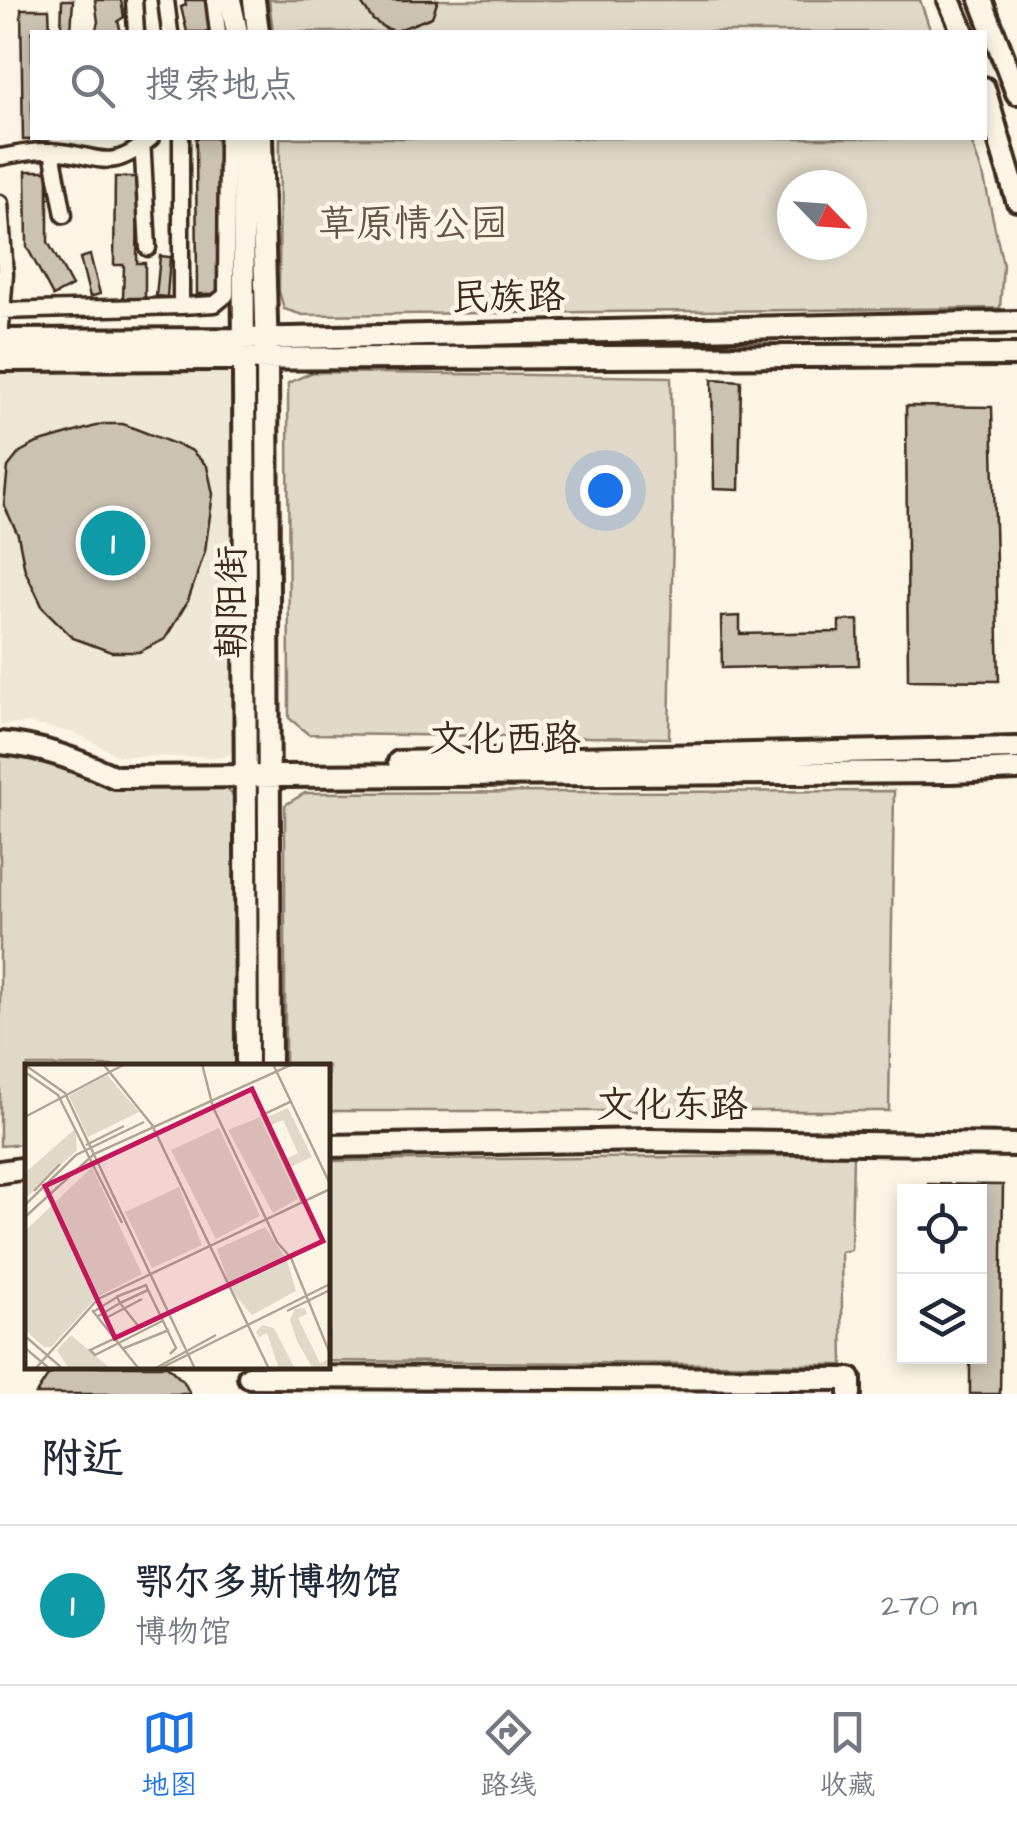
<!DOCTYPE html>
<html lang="zh">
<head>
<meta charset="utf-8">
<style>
  :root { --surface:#fff; --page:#f2f2f3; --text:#1f2937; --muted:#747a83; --line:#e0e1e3; --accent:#1a73e8 }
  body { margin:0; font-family:"Architects Daughter","LXGW WenKai TC",sans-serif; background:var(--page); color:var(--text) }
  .controls { position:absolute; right:30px; bottom:30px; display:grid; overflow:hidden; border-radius:0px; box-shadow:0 5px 15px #0003 }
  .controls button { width:90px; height:90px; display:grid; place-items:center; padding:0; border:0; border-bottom:2px solid var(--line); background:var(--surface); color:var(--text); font:50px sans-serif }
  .compass { position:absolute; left:777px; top:170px; width:90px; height:90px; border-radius:50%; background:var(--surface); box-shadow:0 5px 15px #0003; rotate:115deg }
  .you { position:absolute; left:605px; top:490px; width:35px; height:35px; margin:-25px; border:8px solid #fff; border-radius:50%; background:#1a73e8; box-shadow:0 0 0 15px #1a73e833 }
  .badge { display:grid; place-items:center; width:65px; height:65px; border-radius:50%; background:var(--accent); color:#fff; font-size:32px; font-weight:700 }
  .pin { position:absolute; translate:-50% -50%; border:5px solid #fff; box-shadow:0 2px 10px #0006 }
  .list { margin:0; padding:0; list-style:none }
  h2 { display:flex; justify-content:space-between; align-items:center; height:130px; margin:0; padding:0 40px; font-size:42px }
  h2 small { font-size:32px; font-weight:400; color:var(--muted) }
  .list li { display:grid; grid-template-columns:65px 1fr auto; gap:30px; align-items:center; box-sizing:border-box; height:160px; padding:0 40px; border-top:2px solid var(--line) }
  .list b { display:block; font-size:38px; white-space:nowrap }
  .list p { margin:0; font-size:32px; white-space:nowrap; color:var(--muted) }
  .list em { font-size:32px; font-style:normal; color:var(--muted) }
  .icon { flex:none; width:55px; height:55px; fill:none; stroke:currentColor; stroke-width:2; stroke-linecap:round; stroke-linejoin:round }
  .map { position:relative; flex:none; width:1017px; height:1394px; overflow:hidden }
  .search { position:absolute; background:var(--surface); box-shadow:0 5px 15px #0003; left:30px; right:30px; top:30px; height:110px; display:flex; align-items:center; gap:25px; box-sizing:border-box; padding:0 35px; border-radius:0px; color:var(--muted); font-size:38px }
  .sheet { height:290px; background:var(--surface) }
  nav { display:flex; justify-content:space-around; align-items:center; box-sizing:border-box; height:140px; border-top:2px solid var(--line); background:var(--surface); font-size:28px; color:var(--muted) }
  nav a { display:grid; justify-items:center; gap:5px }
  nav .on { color:var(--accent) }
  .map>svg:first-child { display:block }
</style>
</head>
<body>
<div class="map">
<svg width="1017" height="1394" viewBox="0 0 1017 1394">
  <rect width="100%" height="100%" fill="#fcf5e5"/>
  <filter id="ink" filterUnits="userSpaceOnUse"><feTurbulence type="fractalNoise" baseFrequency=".01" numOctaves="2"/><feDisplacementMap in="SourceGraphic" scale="20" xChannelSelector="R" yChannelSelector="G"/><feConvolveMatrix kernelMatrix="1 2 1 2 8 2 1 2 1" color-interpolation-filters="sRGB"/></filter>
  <g filter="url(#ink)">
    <path fill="#eee6d6" d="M221 367 239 381 238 747 225 757 118 756 80 735 30 723 0 725V369Z"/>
    <path fill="#e0d8c8" stroke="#8e8173" stroke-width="2.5" fill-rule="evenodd" d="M269 0H920L931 32H273Z
      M280 138H970L984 178 1003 265 1000 308 303 315 284 309 279 291ZM792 185H852V245H792Z
      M313 372 671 377 673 530 669 738 308 734 289 718 288 383Z
      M0 755 34 758 62 765 109 786 226 788 235 797 236 1066H28L27 1144 0 1146Z
      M894 791 889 1111H328V1066H285V805L305 793Z
      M853 1155 851 1250 841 1252 843 1365 328 1361V1161Z"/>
    <path fill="#ccc2b3" stroke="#3b2a1e" stroke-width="2.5" d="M62 0H73L71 32H61Z
      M95 0H121L124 17 118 21 121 32H95L98 22Z
      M185 0H211V3L206 2 212 32H187L181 7 186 5Z
      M438 0 432 17 396 31 385 28 373 20 359 0Z
      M21 9H49L50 32H32V138L51 139 23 140Z
      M196 138H220L221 294H197Z
      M26 171H48V242L72 286 53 296 27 247Z
      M115 177H138L137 263H145V299H123L124 265H114Z
      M90 255 100 294 90 297 80 258Z
      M160 256 170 257 167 297 156 296Z
      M712 379 741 381 739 490 714 489Z
      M906 406 992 407 999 681 908 680Z
      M103 424H123L191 450 207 466 213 494 205 551 188 601 165 639 139 652H111L73 638 43 608 25 570 18 535 4 505 8 467 20 452 37 443Z
      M740 616V634L839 632V621L858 620 859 665 722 668 721 617Z
      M928 1184 1003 1185 1000 1394H970V1356H980V1192H927Z
      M61 1366H167L184 1382 190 1394H36L47 1377Z"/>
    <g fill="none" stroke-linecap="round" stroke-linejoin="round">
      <g stroke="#3b2a1e" stroke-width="21">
        <path id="street" d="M134 0 136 32
          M166 0 170 32
          M214 0 218 32
          M142 138 148 248
          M181 138V306L215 304 226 295 227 138
          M52 151 64 215
          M0 157C15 155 32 150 48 151 97 152 107 177 151 138
          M0 203 5 274 0 340
          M0 311 181 306"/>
      </g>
      <g stroke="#3b2a1e" stroke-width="28">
        <path id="secondary" d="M230 0 237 32
          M254 0 258 32
          M949 0 963 32
          M984 88 1017 200
          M243 138 247 1066
          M261 138 267 357 270 1066
          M0 340 243 339 1017 322
          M0 360 1017 355
          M0 743C42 746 77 760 115 777L951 772 1017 769
          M399 762 1017 748
          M328 1146 649 1140 1017 1145
          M0 1172 28 1168
          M249 1377 850 1379V1394"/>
      </g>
      <g stroke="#3b2a1e" stroke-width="28">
        <path id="primary" d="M981 0 1017 93"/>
      </g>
      <use href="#street" stroke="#fcf5e5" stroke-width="14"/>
      <use href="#secondary" stroke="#fcf5e5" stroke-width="20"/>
      <use href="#primary" stroke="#fcf5e5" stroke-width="20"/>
    </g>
  </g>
  <g text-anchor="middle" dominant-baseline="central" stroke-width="9" stroke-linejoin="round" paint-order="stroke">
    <g font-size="38" fill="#645648" stroke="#fcf5e5">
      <text x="413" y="225">草原情公园</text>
    </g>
    <g font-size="38" fill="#3b2a1e" stroke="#fcf5e5">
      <text transform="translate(508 298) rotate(-1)">民族路</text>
      <text transform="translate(233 602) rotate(-90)">朝阳街</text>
      <text x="505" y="740">文化西路</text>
      <text x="672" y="1106">文化东路</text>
    </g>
  </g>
  <g transform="translate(25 1064)">
    <rect width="305" height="305" fill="#fcf5e5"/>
    <path d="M82 11 114 48 63 73 44 32ZM263 44 287 93 263 104 259 96 273 89 258 56 244 62 240 54ZM235 53 273 135 248 149 203 66ZM194 64 235 152 191 175 146 86ZM50 65 52 86 0 135V109ZM67 103 117 210 72 233 26 283H19L0 266V167ZM154 123 177 181 127 204 100 148ZM240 163 262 196 271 227 227 251 207 228 192 185ZM280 244 282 250 273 254 295 299 304 295 305 305H288L272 277 265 256 270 245ZM237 261 249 264 270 305H254L242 269 234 273 231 268ZM46 271 86 305H44L32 286Z" fill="#e0d8c8"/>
    <path fill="none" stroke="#afa495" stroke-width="2.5" d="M78 0 127 61 244 305M177 0 188 43 252 178 266 194 305 290M248 0 305 120M0 1 40 29 170 305M0 8 33 31 97 159M267 37 237 51 278 140M0 53 100 0M61 81 99 62M9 127 35 100M0 141 51 91 119 58M0 153 69 90 268 0M123 226 151 284 145 290M91 233 121 221 123 226 95 239 114 263M67 246 114 305M262 247 305 226M68 248 92 233 95 239 72 253M81 254 117 235M139 256 70 291 65 286 141 250M0 272 38 305M0 284 25 305M97 285 144 266M10 305 73 235 305 125M129 305 191 271M134 305 305 220"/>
    <path fill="#c2185b" fill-opacity="0.15" stroke="#c2185b" stroke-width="5" d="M227 25 298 177 90 274 20 122Z"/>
    <rect width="305" height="305" fill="none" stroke="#3b2a1e" stroke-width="5"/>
  </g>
</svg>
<div class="controls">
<button><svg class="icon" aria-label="locate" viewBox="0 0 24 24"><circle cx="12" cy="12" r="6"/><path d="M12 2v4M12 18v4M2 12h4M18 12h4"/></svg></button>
<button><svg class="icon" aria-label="layers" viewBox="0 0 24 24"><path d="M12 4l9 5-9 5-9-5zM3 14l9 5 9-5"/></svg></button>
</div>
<svg class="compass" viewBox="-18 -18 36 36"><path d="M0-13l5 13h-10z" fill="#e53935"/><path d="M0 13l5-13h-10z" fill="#747a83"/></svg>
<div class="you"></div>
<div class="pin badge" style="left:113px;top:543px;background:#0f9aa8">1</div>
<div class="search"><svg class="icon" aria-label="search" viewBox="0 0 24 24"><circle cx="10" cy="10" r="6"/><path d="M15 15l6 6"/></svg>搜索地点</div>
</div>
<section class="sheet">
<h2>附近<small></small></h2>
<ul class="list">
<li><span class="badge" style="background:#0f9aa8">1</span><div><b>鄂尔多斯博物馆</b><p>博物馆</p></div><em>270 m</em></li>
</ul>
</section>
<nav>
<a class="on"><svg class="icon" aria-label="map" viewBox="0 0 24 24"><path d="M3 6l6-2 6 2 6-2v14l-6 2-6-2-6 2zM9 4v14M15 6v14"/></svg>地图</a>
<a><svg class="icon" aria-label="directions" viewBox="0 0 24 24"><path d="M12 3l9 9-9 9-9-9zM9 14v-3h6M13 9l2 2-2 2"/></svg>路线</a>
<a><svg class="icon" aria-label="saved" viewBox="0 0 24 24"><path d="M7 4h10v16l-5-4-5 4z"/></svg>收藏</a>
</nav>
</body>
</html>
